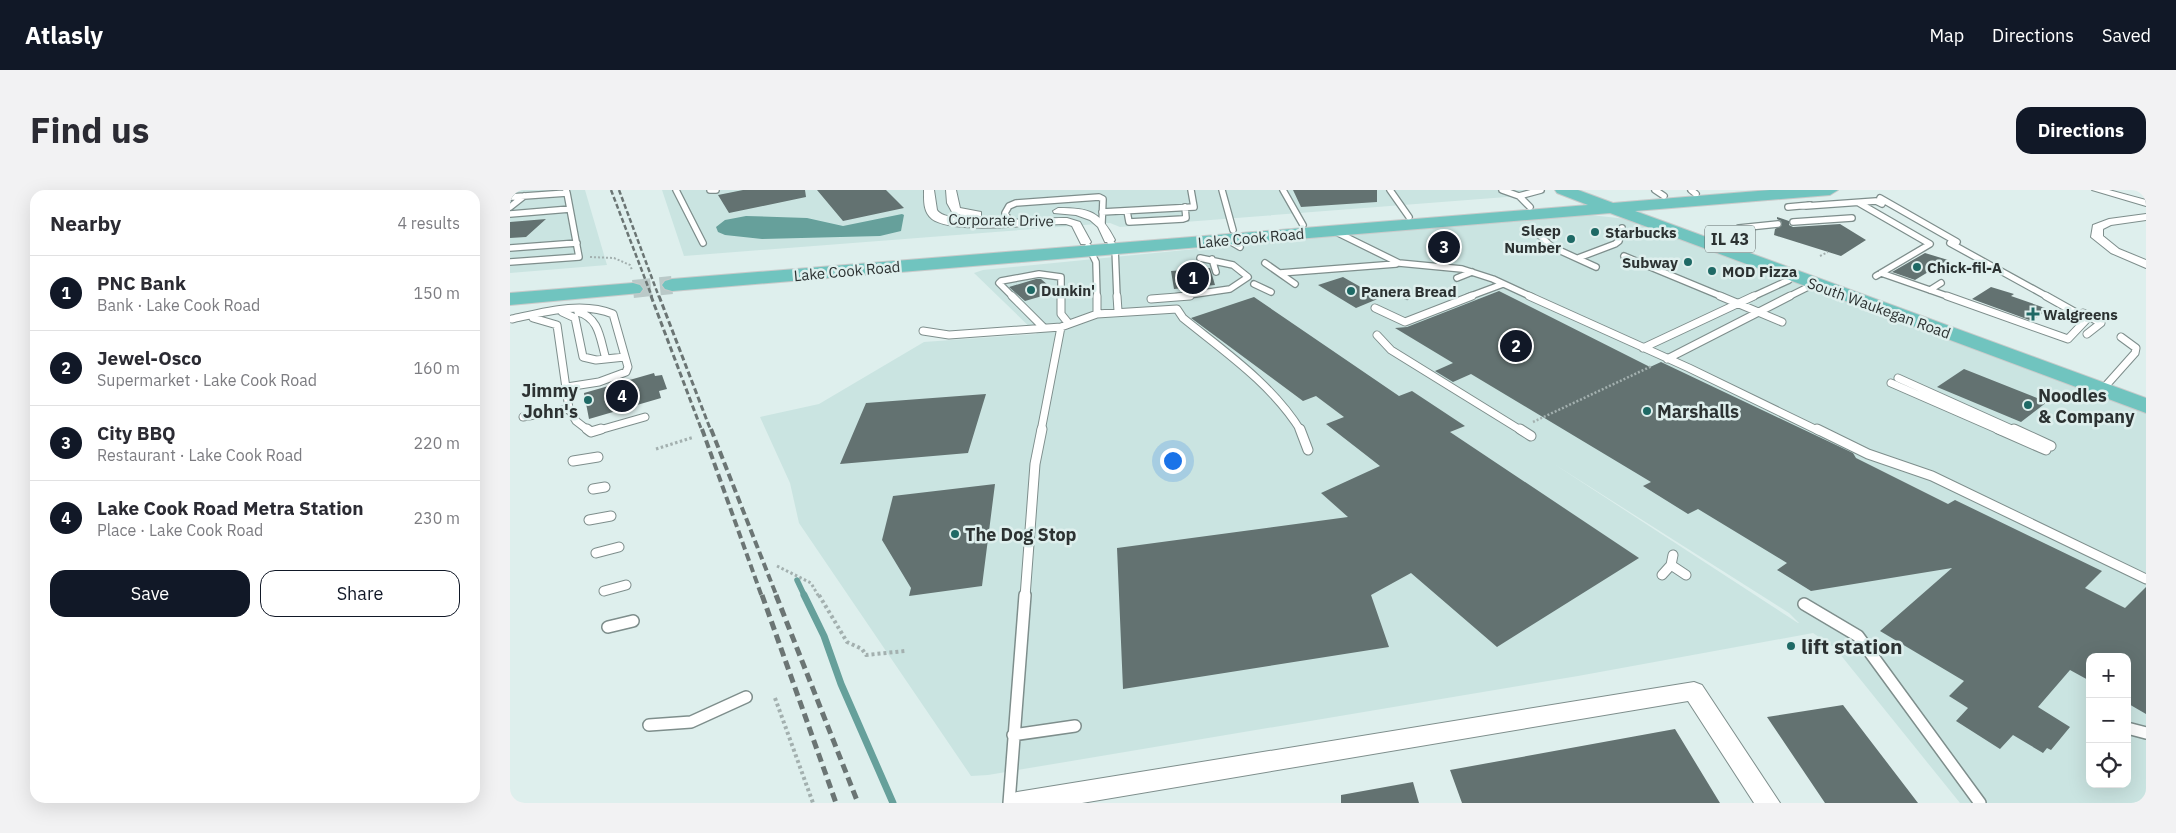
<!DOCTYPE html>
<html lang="en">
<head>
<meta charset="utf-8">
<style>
  :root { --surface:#fff; --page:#f2f2f3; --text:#2b2b33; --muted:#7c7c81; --line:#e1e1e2; --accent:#111827 }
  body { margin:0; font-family:"IBM Plex Sans",sans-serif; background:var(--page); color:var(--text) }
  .controls { position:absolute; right:15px; bottom:15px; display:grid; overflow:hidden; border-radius:10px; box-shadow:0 5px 20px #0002 }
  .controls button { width:45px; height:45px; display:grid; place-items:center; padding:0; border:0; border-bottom:1px solid var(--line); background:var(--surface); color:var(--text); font:25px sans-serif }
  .you { position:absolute; left:662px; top:270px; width:18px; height:18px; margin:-12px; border:4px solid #fff; border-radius:50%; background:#1a73e8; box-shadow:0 0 0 8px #1a73e833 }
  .badge { display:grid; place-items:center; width:32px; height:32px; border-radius:50%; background:var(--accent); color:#fff; font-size:16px; font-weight:700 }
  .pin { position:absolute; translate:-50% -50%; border:2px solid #fff; box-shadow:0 1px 5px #0006 }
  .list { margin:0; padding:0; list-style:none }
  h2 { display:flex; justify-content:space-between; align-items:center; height:65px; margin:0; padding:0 20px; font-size:21px }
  h2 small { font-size:16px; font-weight:400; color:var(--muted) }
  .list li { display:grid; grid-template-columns:32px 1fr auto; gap:15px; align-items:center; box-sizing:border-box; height:75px; padding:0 20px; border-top:1px solid var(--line) }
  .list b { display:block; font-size:19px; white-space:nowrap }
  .list p { margin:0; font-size:16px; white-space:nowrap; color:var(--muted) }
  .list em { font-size:16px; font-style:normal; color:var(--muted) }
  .actions { display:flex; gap:10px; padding:15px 20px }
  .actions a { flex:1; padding:11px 0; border:1px solid var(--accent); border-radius:15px; text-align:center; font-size:18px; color:var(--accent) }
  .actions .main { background:var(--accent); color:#fff }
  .icon { flex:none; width:28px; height:28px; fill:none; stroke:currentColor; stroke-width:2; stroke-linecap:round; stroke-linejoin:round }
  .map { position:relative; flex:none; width:1636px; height:613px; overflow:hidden; border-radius:15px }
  header { display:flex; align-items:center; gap:30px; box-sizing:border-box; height:70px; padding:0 25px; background:var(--accent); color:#fff }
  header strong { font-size:24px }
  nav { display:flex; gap:28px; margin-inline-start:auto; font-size:18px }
  .intro { display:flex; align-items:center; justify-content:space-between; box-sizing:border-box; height:120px; padding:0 30px }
  h1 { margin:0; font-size:35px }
  .button { padding:12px 22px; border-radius:15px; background:var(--accent); color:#fff; font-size:18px; font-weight:700 }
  main { display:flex; gap:30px; padding:0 30px }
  aside { flex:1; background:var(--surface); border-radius:15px; box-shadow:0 5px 20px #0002 }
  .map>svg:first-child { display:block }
</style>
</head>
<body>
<header>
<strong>Atlasly</strong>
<nav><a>Map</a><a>Directions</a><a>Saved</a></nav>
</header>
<div class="intro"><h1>Find us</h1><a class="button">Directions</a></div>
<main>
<aside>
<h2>Nearby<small>4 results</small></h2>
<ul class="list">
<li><span class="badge">1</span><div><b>PNC Bank</b><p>Bank · Lake Cook Road</p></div><em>150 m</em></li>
<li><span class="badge">2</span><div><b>Jewel-Osco</b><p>Supermarket · Lake Cook Road</p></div><em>160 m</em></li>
<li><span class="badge">3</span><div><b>City BBQ</b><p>Restaurant · Lake Cook Road</p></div><em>220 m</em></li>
<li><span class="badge">4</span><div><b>Lake Cook Road Metra Station</b><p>Place · Lake Cook Road</p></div><em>230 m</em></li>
</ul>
<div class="actions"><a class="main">Save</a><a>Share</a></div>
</aside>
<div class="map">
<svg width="1636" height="613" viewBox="0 0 1636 613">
  <rect width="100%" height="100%" fill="#deefed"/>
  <path fill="#cae4e1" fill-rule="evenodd" d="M0 0H75L97 75 0 83Z
    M152 0H1026L1035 4 610 37 600 33 174 66Z
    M1080 25 1117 29 1636 223V613H1450L1325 458 1303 443 1068 486 478 585 461 586 289 333 280 293 250 227 309 214 414 152 527 144 464 83 473 80 746 53ZM1044 274 1279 423 1289 433H1288ZM1580 467H1617V594H1580Z"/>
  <path fill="#66a09b" d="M392 24 394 25 391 41 370 46 252 49 215 45 208 42 206 37 215 30 236 26 297 28 333 36Z"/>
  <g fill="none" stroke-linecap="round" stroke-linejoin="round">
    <path stroke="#66a09b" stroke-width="5.5" d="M287 390 295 407"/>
    <path stroke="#66a09b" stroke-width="7" d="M294 405 314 446 331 494 383 613"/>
  </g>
  <path fill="#637271" d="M233 0H295L296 7 219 23 208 5Z
    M307 0H376L394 18 333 31Z
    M783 0H867V12L791 17Z
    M1267 27 1279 31V35L1283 37 1330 34 1356 50 1331 66 1264 45 1265 39 1272 35 1271 31 1267 29Z
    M36 29 16 47 0 48V32Z
    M1415 63 1438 70 1405 90 1382 82Z
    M700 78 705 95 664 99 661 81Z
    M833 87 870 108 846 118 808 95Z
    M526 89H531L546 102 515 111 499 97Z
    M1481 97 1504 104 1501 106 1538 119 1522 131 1462 109Z
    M989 101 1140 177 1151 172 1343 263 1346 268 1438 314 1445 310 1592 381 1575 398 1615 418 1636 397V524L1617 513V467H1580V491L1560 480 1528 517 1560 537 1541 560 1537 558 1533 563 1503 545 1490 559 1446 531 1458 518 1439 506 1454 491 1370 441 1442 378 1301 401 1267 380 1277 373 1188 319 1178 324 1133 296 1141 292 961 184 943 192 925 181 943 173 885 138 897 137Z
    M744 107 889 206 902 201 955 236 940 242 1129 368 987 457 901 383 861 405 879 457 613 499 607 358 838 327 811 303 870 276 816 234 834 227 806 206 793 211 681 128Z
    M1454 179 1537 212 1511 232 1427 197Z
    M144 183 145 186 152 185 157 199 149 201 151 208 79 229 74 203Z
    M476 204 458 263 330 274 356 213Z
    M485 294 472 396 399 406 401 398 372 350 383 306Z
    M1333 515 1408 613H1315L1257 527Z
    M1165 539 1210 613H952L940 580Z
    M903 592 909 613H831V605Z"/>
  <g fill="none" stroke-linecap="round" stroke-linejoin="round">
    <path stroke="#bac9c8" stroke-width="18" stroke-dasharray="18 9" stroke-linecap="butt" d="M123 99 162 95"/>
    <g stroke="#7e8e8c" stroke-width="8">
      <path id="service-far3" d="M166 0 193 53
        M200 0H206
        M712 0 723 40
        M773 0 793 35
        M880 0 899 27
        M992 0 1009 6 1020 17
        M1145 0 1154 6
        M1181 0 1186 4
        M1009 6 1031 0
        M0 7 57 3 56 0
        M1370 8 1447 52
        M1349 13 1420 54 1366 86
        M1296 16 1366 11 1372 14
        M0 17 14 6
        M1278 17 1300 15
        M617 21 619 32 673 29 676 28 675 17
        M592 22 684 17 681 0
        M0 24 60 19
        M500 32 495 23 499 16 506 13 589 7 593 9 592 33
        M1283 32 1342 28
        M1229 38 1268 34
        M1023 39 1042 57 1086 77
        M824 41 889 73 952 79 983 89 1022 107
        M599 50 605 58 607 107
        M718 50 730 57
        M1440 53 1538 107
        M578 56 586 72 587 107
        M0 58 67 53
        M1114 66 1213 107
        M1068 68 1105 54 1109 51 1112 38
        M702 69 706 82
        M0 72 69 67 57 3
        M755 73 785 94
        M770 83 886 74
        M1371 83 1440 107
        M947 88 962 82
        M744 94 761 102
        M1420 100 1431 93
        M889 101 897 106
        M503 107 489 93 491 91 529 84 551 87V107
        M665 107 720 99 738 87 723 75 690 68
        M958 107 993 94
        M1242 107 1279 90V85
        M1278 107 1298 97H1310"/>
    </g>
    <g stroke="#7e8e8c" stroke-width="9">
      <path id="service-far2" d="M502 106 534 138
        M551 106V124L559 134
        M587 106V124
        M607 106 608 121
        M1019 106 1179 178 1309 241
        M1210 106 1272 132
        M1437 106 1558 149 1577 129 1536 106
        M641 109 680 106
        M865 118 895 132 962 106
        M52 122 65 128 73 167 86 170 115 167
        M68 122C90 128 90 150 96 169
        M1573 123 1591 133 1577 144
        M23 128 47 135 59 219 66 231 79 241
        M2 129C34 122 72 111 103 124L118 177 116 182 89 192 57 197
        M413 141 439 145 551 137
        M867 145 881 160 1012 241
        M1133 158 1244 106
        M1157 169 1280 106
        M1388 188 1506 241
        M1381 193 1491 241
        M1592 200 1625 163 1626 158 1611 147
        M13 227 59 219
        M86 241 135 227
        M531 241 551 137 587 124 667 119 673 128C715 162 762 194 791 241"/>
    </g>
    <g stroke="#7e8e8c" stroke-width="11">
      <path id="service-far1" d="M77 239 81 242 91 239
        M790 239 798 260
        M1010 239 1021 246
        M1307 239 1358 264 1422 286 1636 389
        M1488 239 1536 260
        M1504 239 1541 256
        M63 271 88 267
        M83 299 95 297
        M79 330 101 326
        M86 363 109 357
        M1161 375 1176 385
        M1152 385 1161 375 1163 365
        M94 401 116 395
        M515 407 525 274 532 239"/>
    </g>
    <g stroke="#7e8e8c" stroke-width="14">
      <path id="service" d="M1294 414 1348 446 1470 613
        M98 437 123 431
        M139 535 181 532 236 507
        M1617 538 1636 543
        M503 545 565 536
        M499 613 515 405"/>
    </g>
    <g stroke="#7e8e8c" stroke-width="2">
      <path id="minor" d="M414 0H424L427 20C437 37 535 27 557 28L570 32 581 52 579 54H571L562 36 556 34C526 34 444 45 422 29 413 22 414 10 414 0Z
        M436 0H446L450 18 471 22V26H454L442 22 437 13Z
        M1582 0H1599L1636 10V16Z
        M548 18C580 18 590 21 605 50L603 52H595L588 37 580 30 566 25 544 23 543 21Z
        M1636 24V30L1601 35 1593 39V46L1609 59 1636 70V78L1601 63 1581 47 1583 35 1599 29Z
        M1184 492 1192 495 1270 613H1244L1178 511 572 613H495L498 605 507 602Z"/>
    </g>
    <g stroke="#c8caca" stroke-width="2">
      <path id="primary" d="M1045 0H1068L1103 13 1260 0H1328L1320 5 1125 21 1636 208V223L1100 23 162 101 155 99 152 95 155 91 162 89 1078 15 1047 3Z
        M123 93 130 95 133 99 130 103 0 115V103Z"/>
    </g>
    <path stroke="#a3b0af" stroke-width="2" stroke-dasharray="2 2" stroke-linecap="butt" d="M1310 66 1318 62
      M80 67 104 68 120 75 122 80"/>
    <path stroke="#a3b0af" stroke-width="2.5" stroke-dasharray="2 2" stroke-linecap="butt" d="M1023 232 1142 176"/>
    <path stroke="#a3b0af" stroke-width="3" stroke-dasharray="2.5 2.5" stroke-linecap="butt" d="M146 259 184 247
      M267 376 301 393 309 407"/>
    <path stroke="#a3b0af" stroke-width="4" stroke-dasharray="3 3" stroke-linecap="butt" d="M309 405 337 452 352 459 356 465 395 461
      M265 508 303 613"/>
    <use href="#service-far3" stroke="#fff" stroke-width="5.5"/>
    <use href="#service-far2" stroke="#fff" stroke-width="7"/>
    <use href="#service-far1" stroke="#fff" stroke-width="9"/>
    <use href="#service" stroke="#fff" stroke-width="11"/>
    <use href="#minor" fill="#fff" fill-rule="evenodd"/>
    <use href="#primary" fill="#70c4bf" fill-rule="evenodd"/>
    <path stroke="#6b7574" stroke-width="2.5" stroke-dasharray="5 2.5" stroke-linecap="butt" d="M101 0 142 107
      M109 0 149 107"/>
    <path stroke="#6b7574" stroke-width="3" stroke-dasharray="6 3" stroke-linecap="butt" d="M141 106 192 241
      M149 106 201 241"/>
    <path stroke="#6b7574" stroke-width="4" stroke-dasharray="8 4" stroke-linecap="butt" d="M192 239 252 407
      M201 239 267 407"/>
    <path stroke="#6b7574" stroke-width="5" stroke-dasharray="9 5" stroke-linecap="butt" d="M252 405 326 613
      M266 405 348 613"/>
  </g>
  <g fill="#1e6965" stroke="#deefed" stroke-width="2">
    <circle cx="1085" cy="42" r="5"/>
    <circle cx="1061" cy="49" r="5"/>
    <circle cx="1178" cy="72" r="5"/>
    <circle cx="1407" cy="77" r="5"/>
    <circle cx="1202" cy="81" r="5"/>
    <circle cx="521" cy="100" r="5"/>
    <circle cx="841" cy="101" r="5"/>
    <path d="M1520.5 116.5h5v5h5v5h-5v5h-5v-5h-5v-5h5z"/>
    <circle cx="78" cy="210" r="5"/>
    <circle cx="1518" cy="215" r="5"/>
    <circle cx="1137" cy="221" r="5"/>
    <circle cx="445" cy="344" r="5"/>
    <circle cx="1281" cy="456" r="5"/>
  </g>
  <g text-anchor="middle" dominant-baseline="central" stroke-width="5" stroke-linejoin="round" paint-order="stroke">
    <g font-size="15" fill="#2c3232" stroke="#deefed">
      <text transform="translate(491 30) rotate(1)">Corporate Drive</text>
      <text transform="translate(741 48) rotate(-5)">Lake Cook Road</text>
      <text transform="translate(337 81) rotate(-5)">Lake Cook Road</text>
      <text transform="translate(1369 118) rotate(20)">South Waukegan Road</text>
    </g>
    <g font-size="15" font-weight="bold" fill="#2c3232" stroke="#deefed" text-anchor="start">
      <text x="1051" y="40" text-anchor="end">Sleep<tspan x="1051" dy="17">Number</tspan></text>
      <text x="1095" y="42">Starbucks</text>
      <text x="1168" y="72" text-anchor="end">Subway</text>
      <text x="1417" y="77">Chick-fil-A</text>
      <text x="1212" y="81">MOD Pizza</text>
      <text x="531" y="100">Dunkin'</text>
      <text x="851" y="101">Panera Bread</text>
      <text x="1533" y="124">Walgreens</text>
    </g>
    <rect fill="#deefed" stroke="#616b6a" stroke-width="1" x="1195" y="35.5" width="50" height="27" rx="4"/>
    <g font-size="16" font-weight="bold" fill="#2c3232">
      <text x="1220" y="49">IL 43</text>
    </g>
    <g font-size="18" font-weight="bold" fill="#2c3232" stroke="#deefed" text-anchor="start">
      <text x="68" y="200" text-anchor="end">Jimmy<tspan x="68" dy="21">John's</tspan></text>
      <text x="1528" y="205">Noodles<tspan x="1528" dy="21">&amp; Company</tspan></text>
      <text x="1147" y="221">Marshalls</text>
      <text x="455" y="344">The Dog Stop</text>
    </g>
    <g font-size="21" font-weight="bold" fill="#2c3232" stroke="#deefed" text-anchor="start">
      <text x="1291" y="456">lift station</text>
    </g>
  </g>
</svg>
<div class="controls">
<button>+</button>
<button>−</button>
<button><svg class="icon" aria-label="locate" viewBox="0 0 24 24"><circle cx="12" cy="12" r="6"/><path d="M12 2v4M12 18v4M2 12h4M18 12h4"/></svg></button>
</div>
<div class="you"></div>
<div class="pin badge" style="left:683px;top:88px">1</div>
<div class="pin badge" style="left:1006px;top:156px">2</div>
<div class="pin badge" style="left:934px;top:57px">3</div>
<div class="pin badge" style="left:112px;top:206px">4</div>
</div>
</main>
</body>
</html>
